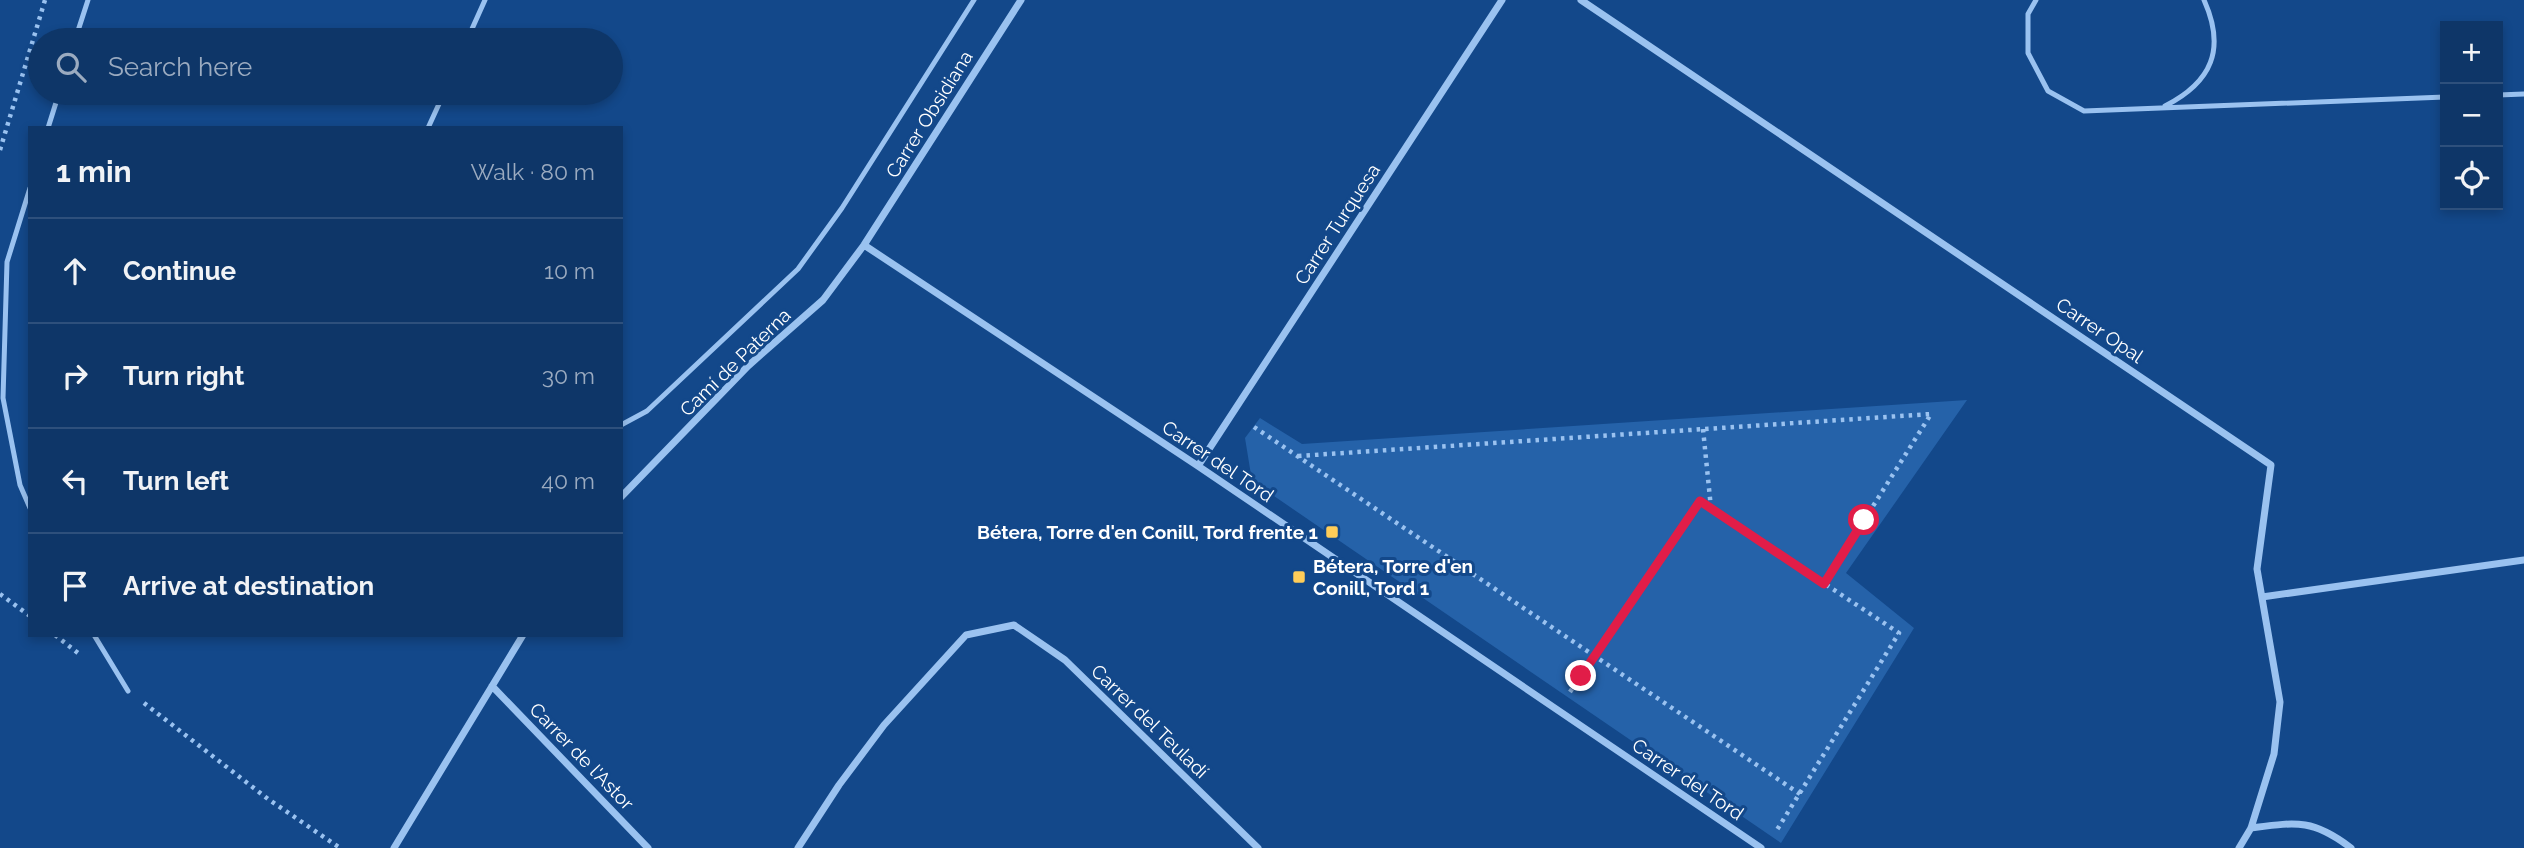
<!DOCTYPE html>
<html lang="en">
<head>
<meta charset="utf-8">
<style>
  :root { --surface:#0e3668; --page:#1c4171; --text:#f1f3f6; --muted:#9babc0; --line:#2e507c }
  body { margin:0; font-family:Raleway,sans-serif; background:var(--page); color:var(--text) }
  .controls { position:absolute; right:21px; top:21px; display:grid; overflow:hidden; border-radius:0px; box-shadow:0 4px 10px #0003 }
  .controls button { width:63px; height:63px; display:grid; place-items:center; padding:0; border:0; border-bottom:2px solid var(--line); background:var(--surface); color:var(--text); font:35px sans-serif }
  .stop { position:absolute; width:21px; height:21px; margin:-16px; border:5px solid #e11d48; border-radius:50%; background:#fff }
  .stop.end { background:#e11d48; border-color:#fff; box-shadow:0 2px 7px #0008 }
  .list { margin:0; padding:0; list-style:none }
  h2 { display:flex; justify-content:space-between; align-items:center; height:91px; margin:0; padding:0 28px; font-size:30px }
  h2 small { font-size:23px; font-weight:400; color:var(--muted) }
  .list li { display:grid; grid-template-columns:46px 1fr auto; gap:21px; align-items:center; box-sizing:border-box; height:105px; padding:0 28px; border-top:2px solid var(--line) }
  .list b { display:block; font-size:26px; white-space:nowrap }
  .list em { font-size:23px; font-style:normal; color:var(--muted) }
  .icon { flex:none; width:38px; height:38px; fill:none; stroke:currentColor; stroke-width:2; stroke-linecap:round; stroke-linejoin:round }
  .map { position:relative; flex:none; width:2524px; height:848px; overflow:hidden }
  .search { position:absolute; background:var(--surface); box-shadow:0 4px 10px #0003; left:28px; top:28px; width:595px; height:77px; display:flex; align-items:center; gap:18px; box-sizing:border-box; padding:0 24px; border-radius:38px; color:var(--muted); font-size:26px }
  .panel { position:absolute; background:var(--surface); box-shadow:0 4px 10px #0003; left:28px; top:126px; width:595px; height:511px; border-radius:0px }
  .map>svg:first-child { display:block }
</style>
</head>
<body>
<div class="map">
<svg width="2524" height="848" viewBox="0 0 2524 848">
  <rect width="100%" height="100%" fill="#13488a"/>
  <path fill="#2562a9" d="M1967 400 1846 573 1914 628 1781 843 1252 481 1245 438 1260 418 1302 444Z"/>
  <g fill="none" stroke-linecap="round" stroke-linejoin="round">
    <path stroke="#9ac2f0" stroke-width="4.5" stroke-dasharray="3.5 5" stroke-linecap="butt" d="M0 150 45 0
      M1254 427 1800 794
      M1703 429 1711 508
      M1298 456 1931 414 1824 584
      M0 594 30 616
      M55 635 78 653
      M1570 692 1700 501 1899 633 1775 833
      M144 703 268 799 340 848"/>
    <path stroke="#9ac2f0" stroke-width="5" d="M2036 0 2028 14V53L2048 91 2084 111 2445 97
      M75 40 88 0
      M467 40 485 0
      M2498 95 2524 94
      M2165 106C2212 82 2226 49 2204 0
      M48 128 59 93
      M428 128 444 93
      M30 188 7 262 3 398 20 485 30 508
      M621 425 647 411 798 269 842 208 974 0
      M94 635 128 691"/>
    <path stroke="#9ac2f0" stroke-width="7" d="M1581 0 2271 465 2257 569 2280 702 2274 754 2251 828 2239 848
      M864 245 1198 466 1761 848
      M1198 466 1502 0
      M621 497 748 366 823 300 864 245 1021 0
      M2262 597 2524 560
      M492 686 648 848
      M2251 828C2297 822 2313 819 2351 848
      M394 848 523 635
      M798 848 839 785 884 725 966 635 1014 625 1065 660 1258 848"/>
  </g>
  <g fill="none" stroke-linecap="round" stroke-linejoin="round">
    <path stroke="#e11d48" stroke-width="9" d="M1581 676 1700 501 1824 584 1864 520"/>
  </g>
  <g fill="#ffcd59" stroke="#13488a" stroke-width="2.5">
    <rect x="1325" y="525" width="14" height="14" rx="3.5"/>
    <rect x="1292" y="570" width="14" height="14" rx="3.5"/>
  </g>
  <g text-anchor="middle" dominant-baseline="central" stroke-width="6" stroke-linejoin="round" paint-order="stroke">
    <g font-size="19" fill="#fff" stroke="#13488a">
      <text transform="translate(929 114) rotate(-58)">Carrer Obsidiana</text>
      <text transform="translate(1337 224) rotate(-57)">Carrer Turquesa</text>
      <text transform="translate(2100 330) rotate(34)">Carrer Opal</text>
      <text transform="translate(735 362) rotate(-44)">Camí de Paterna</text>
      <text transform="translate(1218 461) rotate(34)">Carrer del Tord</text>
      <text transform="translate(1150 721) rotate(44)">Carrer del Teuladí</text>
      <text transform="translate(582 756) rotate(46)">Carrer de l'Astor</text>
      <text transform="translate(1688 779) rotate(34)">Carrer del Tord</text>
    </g>
    <g font-size="19" font-weight="bold" fill="#fff" stroke="#13488a" text-anchor="end">
      <text x="1318" y="532">Bétera, Torre d'en Conill, Tord frente 1</text>
      <text x="1313" y="566" text-anchor="start">Bétera, Torre d'en<tspan x="1313" dy="22">Conill, Tord 1</tspan></text>
    </g>
  </g>
</svg>
<div class="controls">
<button>+</button>
<button>−</button>
<button><svg class="icon" aria-label="locate" viewBox="0 0 24 24"><circle cx="12" cy="12" r="6"/><path d="M12 2v4M12 18v4M2 12h4M18 12h4"/></svg></button>
</div>
<div class="stop" style="left:1864px;top:520px"></div>
<div class="stop end" style="left:1581px;top:676px"></div>
<div class="search"><svg class="icon" aria-label="search" viewBox="0 0 24 24"><circle cx="10" cy="10" r="6"/><path d="M15 15l6 6"/></svg>Search here</div>
<section class="panel">
<h2>1 min<small>Walk · 80 m</small></h2>
<ul class="list">
<li><svg class="icon" aria-label="ahead" viewBox="0 0 24 24"><path d="M12 20V5M6 11l6-6 6 6"/></svg><div><b>Continue</b></div><em>10 m</em></li>
<li><svg class="icon" aria-label="right" viewBox="0 0 24 24"><path d="M7 20v-9h11M14 6l5 5-5 5"/></svg><div><b>Turn right</b></div><em>30 m</em></li>
<li><svg class="icon" aria-label="left" viewBox="0 0 24 24"><path d="M17 20v-9H6M10 6l-5 5 5 5"/></svg><div><b>Turn left</b></div><em>40 m</em></li>
<li><svg class="icon" aria-label="arrive" viewBox="0 0 24 24"><path d="M6 21V4h12l-3 4 3 4H6"/></svg><div><b>Arrive at destination</b></div></li>
</ul>
</section>
</div>
</body>
</html>
